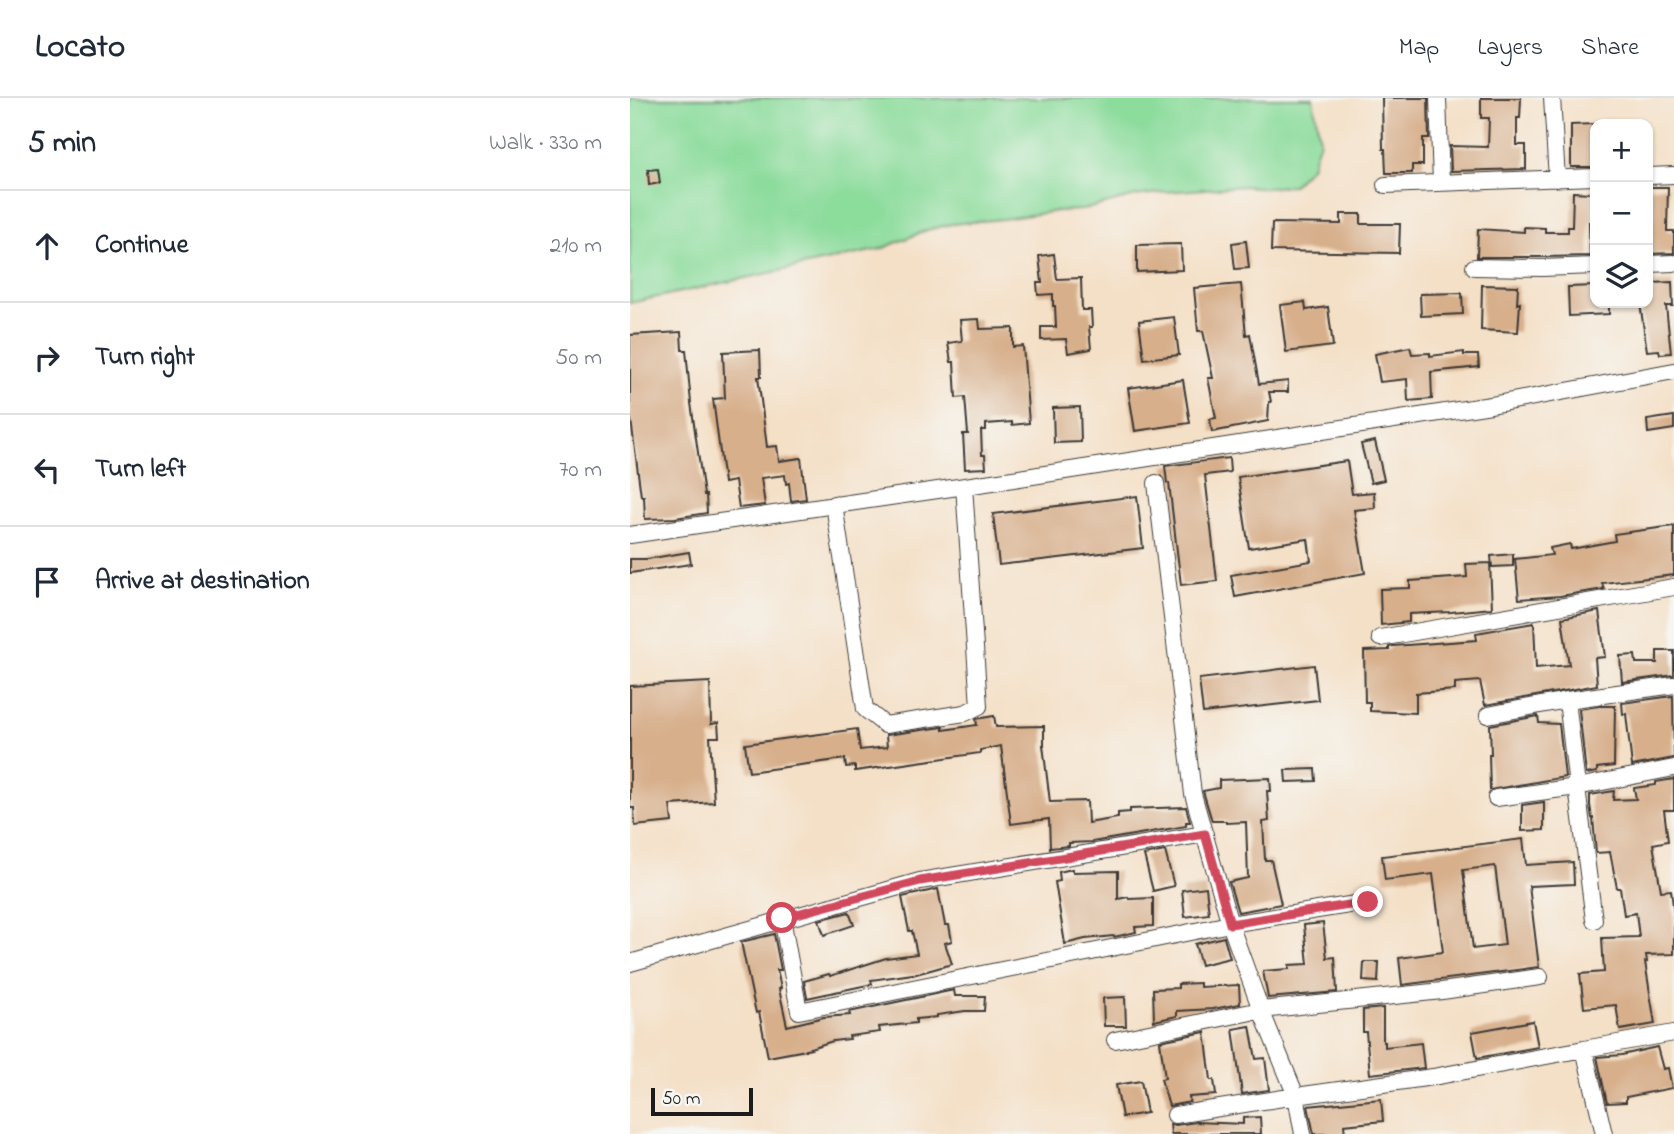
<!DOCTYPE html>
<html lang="en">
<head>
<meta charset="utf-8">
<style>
  :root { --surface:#fff; --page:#f2f2f3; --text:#1f2937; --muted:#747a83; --line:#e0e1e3 }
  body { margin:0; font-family:"Indie Flower",sans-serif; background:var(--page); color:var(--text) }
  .controls { position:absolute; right:21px; top:21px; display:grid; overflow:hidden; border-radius:14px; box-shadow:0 2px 5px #0004 }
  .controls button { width:63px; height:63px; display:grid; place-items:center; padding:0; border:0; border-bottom:2px solid var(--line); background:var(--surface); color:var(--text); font:35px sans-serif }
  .scale { position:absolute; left:21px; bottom:18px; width:102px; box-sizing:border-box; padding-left:7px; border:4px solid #1c1c1c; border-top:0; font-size:19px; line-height:24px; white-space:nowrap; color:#1c1c1c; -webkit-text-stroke:5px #f6f6f2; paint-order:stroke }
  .stop { position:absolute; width:21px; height:21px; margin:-16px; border:5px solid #d1495b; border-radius:50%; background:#fff }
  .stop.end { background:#d1495b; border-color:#fff; box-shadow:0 2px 7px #0008 }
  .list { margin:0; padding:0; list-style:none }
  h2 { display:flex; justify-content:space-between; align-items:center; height:91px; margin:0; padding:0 28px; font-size:30px }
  h2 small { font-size:23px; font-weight:400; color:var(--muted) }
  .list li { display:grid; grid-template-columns:46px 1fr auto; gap:21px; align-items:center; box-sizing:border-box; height:112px; padding:0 28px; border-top:2px solid var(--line) }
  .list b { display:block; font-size:26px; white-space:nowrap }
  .list em { font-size:23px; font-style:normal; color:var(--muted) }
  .icon { flex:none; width:38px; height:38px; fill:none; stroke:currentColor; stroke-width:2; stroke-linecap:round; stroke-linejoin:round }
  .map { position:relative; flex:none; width:1044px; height:1036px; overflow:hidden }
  header { display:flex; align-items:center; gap:42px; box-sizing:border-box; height:98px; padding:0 35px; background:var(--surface); border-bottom:2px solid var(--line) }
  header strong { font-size:33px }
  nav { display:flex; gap:38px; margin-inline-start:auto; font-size:24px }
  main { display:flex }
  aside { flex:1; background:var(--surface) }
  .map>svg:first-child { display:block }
</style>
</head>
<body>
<header>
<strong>Locato</strong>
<nav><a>Map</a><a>Layers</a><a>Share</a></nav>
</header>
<main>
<aside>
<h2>5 min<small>Walk · 330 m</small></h2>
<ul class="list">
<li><svg class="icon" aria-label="ahead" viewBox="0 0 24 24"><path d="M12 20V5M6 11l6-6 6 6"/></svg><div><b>Continue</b></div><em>210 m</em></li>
<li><svg class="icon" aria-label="right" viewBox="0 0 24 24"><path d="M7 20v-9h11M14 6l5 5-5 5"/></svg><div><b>Turn right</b></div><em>50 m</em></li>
<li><svg class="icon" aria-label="left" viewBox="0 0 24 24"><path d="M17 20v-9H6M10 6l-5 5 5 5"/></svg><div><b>Turn left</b></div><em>70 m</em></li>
<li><svg class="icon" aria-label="arrive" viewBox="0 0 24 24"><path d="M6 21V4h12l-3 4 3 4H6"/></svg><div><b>Arrive at destination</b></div></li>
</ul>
</aside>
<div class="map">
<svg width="1044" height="1036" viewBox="0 0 1044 1036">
  <rect width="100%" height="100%" fill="#f6f6f2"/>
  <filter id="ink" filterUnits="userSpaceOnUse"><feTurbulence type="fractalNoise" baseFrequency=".0143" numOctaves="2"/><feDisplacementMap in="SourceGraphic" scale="14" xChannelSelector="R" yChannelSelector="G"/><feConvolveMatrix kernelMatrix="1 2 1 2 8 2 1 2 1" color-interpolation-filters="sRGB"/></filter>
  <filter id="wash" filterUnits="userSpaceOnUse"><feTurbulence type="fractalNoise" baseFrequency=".00686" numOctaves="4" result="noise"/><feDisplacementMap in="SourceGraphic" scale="28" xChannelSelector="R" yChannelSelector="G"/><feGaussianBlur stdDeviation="1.57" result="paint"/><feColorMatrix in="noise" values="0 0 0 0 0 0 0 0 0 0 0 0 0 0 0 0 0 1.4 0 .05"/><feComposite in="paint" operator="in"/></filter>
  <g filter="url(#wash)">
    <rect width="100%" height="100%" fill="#f4e0c7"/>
    <path fill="#8cdc9c" stroke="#547c5c" stroke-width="2" d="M0 0H683L690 43 681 69 663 87 638 90 614 88 535 94 506 98 452 112 427 113 373 121 322 126 297 132 251 151 0 205Z"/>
    <g id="blocks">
      <path fill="#d7af8b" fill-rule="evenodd" d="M752 0H798L799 40H793V67H782V75H756L755 51H753Z
        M851 0H891L890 20H887V47H896V71L821 73 820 48 858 49 859 20H851Z
        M965 26V69H941V27Z
        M28 71 30 85 19 87 18 72Z
        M1018 89H1038L1037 133H1044V155L1018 156Z
        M943 94 961 95V124H959L960 158 912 159H847L848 131 894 134V129L915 130V134H938V129H942Z
        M711 116H731V126H770L769 155 641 153 642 125 711 126Z
        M616 143 619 170 605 171 602 145Z
        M551 146 552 172 507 174V147Z
        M424 156 427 181 451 180 452 212H461L462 229H459L461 251 438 255 436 241 411 242V229H426L425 208H423V196L408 197 407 185H412L409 158Z
        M1042 184 1043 208H1036L1041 255 1030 256 1029 252 1017 253 1010 205H1018V194H1023L1022 185Z
        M611 186 616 237 620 236 629 286 658 283V294H639L641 304H639L638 323 582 334 580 321 586 320 578 280H583L573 233H568L564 190Z
        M852 187 888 188 887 206 890 205 888 234 851 232Z
        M965 188V205H979V216L939 218 938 189Z
        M832 195 833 216 791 218 790 196Z
        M675 204 676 212 698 209 703 248 656 254 650 207Z
        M544 219 549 257 514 261 509 223Z
        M349 221 350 231 383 230V249L393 248 399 325 382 327V324L356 326V332H351L352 357H355L356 370 335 371 333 336H338L335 299 326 300 324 264H321L318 245 332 243 330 222Z
        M51 234 52 252H56L61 305 74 397H76L77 415 45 420 15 421 14 398H11L0 314V237Z
        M780 249 782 256 800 255V258L834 254V257H848L849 269 801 274 802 301 778 303 777 281 750 284 745 256Z
        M130 252 131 279H128L137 349 147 348 149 363 171 360 176 401 161 403 159 385 156 386 155 377 131 380 135 407 109 410 105 383 94 385 83 301 95 300 93 254Z
        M553 282 560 325 505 333 498 290Z
        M450 309 451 344 424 345 423 310Z
        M1044 318V331L1018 335 1017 322Z
        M745 343 754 382 741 385 731 346Z
        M599 360 600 374 575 377 587 483 551 487 539 385H537L535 368Z
        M717 363 722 396 744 394 745 410 724 412 735 475 605 499 601 477 681 463 678 441 619 450 608 379Z
        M507 398 513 450 369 467 363 416Z
        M1044 428V477L972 485 974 491 930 498 889 501 885 461 922 457 920 450 940 446 941 451 985 443 984 436Z
        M59 454 61 466 0 475V461H17Z
        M883 456V468L862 469 861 458Z
        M860 465 862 510 821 514 779 516V524L751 527 750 491 780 490V483L837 479 836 466Z
        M969 513 975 559 965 560 967 587 855 607 850 583 825 585V592L786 595V615L740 613V604H735L734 553 759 552V549L763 548 847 542 846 535 904 525 906 570 939 567 932 520Z
        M1027 553H1044V577L992 584 990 558 1005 557 1006 565H1027Z
        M684 567 688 602 573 615 569 581Z
        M80 584 81 626 88 625 89 639H80L84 704 40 707 42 724 5 728 4 710H0V588Z
        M1043 598 1044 660 1002 668 996 616H993L992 605Z
        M969 608H985L984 668 967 670V674L956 676 949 611Z
        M364 618 366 629 414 628V647H413L420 704 457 703 458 725 488 720V715L500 714V711L556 709 560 724H556V728L462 744 439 745V748L420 750 419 721 381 726 371 648 350 652V655L225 673V668L216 669 215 661 119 674 115 646 227 631 230 652 257 649 256 637 313 629V632L347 627 346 621Z
        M908 618 909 625 929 626 935 679 860 692 859 656H861L860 627Z
        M685 671 686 683 656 684 655 672Z
        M640 680 641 693H637L639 723 633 724 635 762H641L651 806 608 814 599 784 618 780 616 724 596 725V723H582L573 693 589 690V682Z
        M1044 681V712H1034L1038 743 1023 746 1031 793 1041 792 1044 816V856L1016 857 1017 864H1015L1025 926 990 932 986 907 954 910 950 876 974 874 972 840 1009 839 1006 815 994 817 990 790H987L980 754 966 755 963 720H962L960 707V697L984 693 983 702 1006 701 1004 690 1026 687V684Z
        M914 704V732L892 733V707Z
        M893 741 896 767 943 764 944 786 899 788 909 869 772 887 769 860 813 854 803 776 755 782 752 758ZM865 768 875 847 843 851 833 772Z
        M535 753 544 788 523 793 514 757Z
        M442 771 443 774 488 773V801L498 799 499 801 523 800V828L505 829 506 834 484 839 483 838 455 841 435 846 425 784 430 783 429 774Z
        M576 789 579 816 555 819 552 792Z
        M308 791 315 827H319L322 843 315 845 322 866 283 877V876L241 882 242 886 177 900 174 883 199 876 200 878 256 860 287 856 282 833H279L272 799Z
        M219 814 224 827 194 837 189 822Z
        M693 825 697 860 705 859 707 894 638 900 633 873 659 871V867L678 866 674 827Z
        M144 836 151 872H147L151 890 149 891 157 928 194 919 220 917 219 914 324 892 325 898H355L354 913H335L307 917V919L286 921V925L249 929 250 934 219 938 220 941 203 943 180 950 181 951 138 959 129 914 126 915 111 844Z
        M594 839 600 860 571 867 565 846Z
        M734 864H749L748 884 733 883Z
        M570 885V889L609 887 610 906 583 911 547 913V918L524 923 523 891 548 890V886Z
        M495 899 496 928H474L473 900Z
        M753 910V944H755V949L791 945 794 970 740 976 736 934H733V912Z
        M903 923 908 949 847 960 842 934Z
        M620 928 626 961 635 960 639 992 612 996 603 931Z
        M575 934 581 982H584L586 997 559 999 560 1004 539 1008 531 981 535 980 530 943Z
        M1027 949 1033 971 1038 970 1042 990 996 999V1004L977 1005 967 959 992 957Z
        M511 983 517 1015 492 1019 486 987Z
        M751 1001 753 1023 714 1027 715 1036H684L678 1008Z
        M630 1019 631 1036H541L540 1026 546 1027 566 1024 613 1026V1020Z"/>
    </g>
  </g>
  <g filter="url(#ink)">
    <use href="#blocks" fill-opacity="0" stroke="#3c3936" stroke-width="2"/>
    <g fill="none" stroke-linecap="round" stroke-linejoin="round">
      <g stroke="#3c3936" stroke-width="18">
        <path id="minor" d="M808 0 811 85
          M922 0 927 81
          M1018 78 1044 77
          M755 87 965 79
          M1018 166 1044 165
          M844 169 912 170 965 168
          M526 385 563 696 600 826 631 912 666 998 545 1017
          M204 406 235 611 255 627 335 615 349 608 334 388
          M0 437 383 381 861 307 1044 273
          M750 540 1044 489
          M1044 587 937 602 947 689 1044 670
          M858 617 937 602
          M866 700 947 689 964 822
          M152 820 169 913 600 826 738 804
          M0 865 290 783 575 736
          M485 942 631 912 812 893 910 879
          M954 951 1044 935
          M673 1036 666 998 803 979 954 951 974 1036"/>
      </g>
      <use href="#minor" stroke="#fff" stroke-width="16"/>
    </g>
  </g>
  <g fill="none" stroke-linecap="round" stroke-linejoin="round" filter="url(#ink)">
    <path stroke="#d1495b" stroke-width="9" d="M152 820 290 783 575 736 600 826 738 804"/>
  </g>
</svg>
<div class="controls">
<button>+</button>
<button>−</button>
<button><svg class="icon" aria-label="layers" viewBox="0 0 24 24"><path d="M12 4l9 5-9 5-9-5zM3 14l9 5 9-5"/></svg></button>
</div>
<div class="scale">50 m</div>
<div class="stop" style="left:152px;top:820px"></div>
<div class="stop end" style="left:738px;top:804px"></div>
</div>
</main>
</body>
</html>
